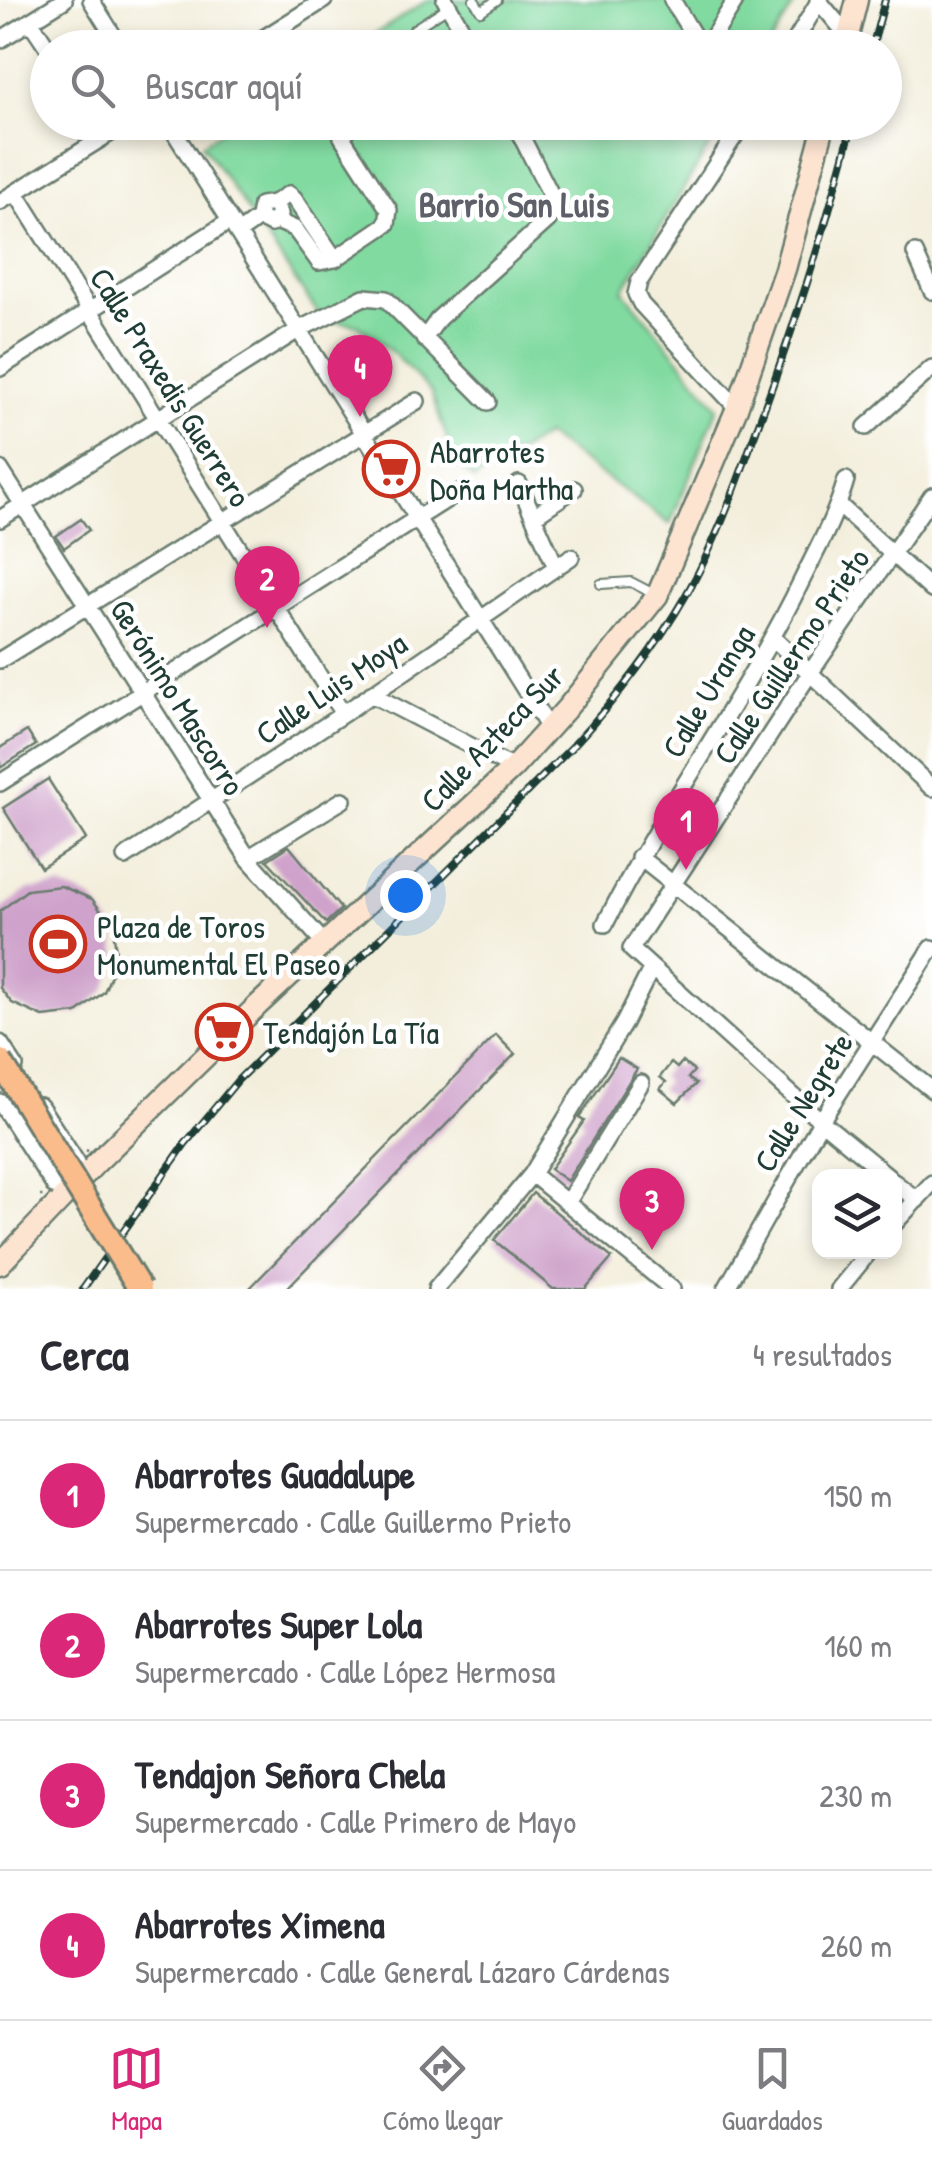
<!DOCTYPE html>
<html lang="es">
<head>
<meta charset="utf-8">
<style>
  :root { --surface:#fff; --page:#f2f2f3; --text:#2b2b33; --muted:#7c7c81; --line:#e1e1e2; --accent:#db2777 }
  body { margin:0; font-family:"Patrick Hand",sans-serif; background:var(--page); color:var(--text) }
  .controls { position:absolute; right:30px; bottom:30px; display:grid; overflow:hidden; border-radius:20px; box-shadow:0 5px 15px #0003 }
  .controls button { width:90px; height:90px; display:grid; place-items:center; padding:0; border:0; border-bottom:2px solid var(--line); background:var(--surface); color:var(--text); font:50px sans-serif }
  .you { position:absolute; left:405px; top:895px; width:35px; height:35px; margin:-25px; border:8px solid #fff; border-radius:50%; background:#1a73e8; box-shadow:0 0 0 15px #1a73e833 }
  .badge { display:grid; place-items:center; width:65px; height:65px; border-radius:50%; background:var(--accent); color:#fff; font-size:32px; font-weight:700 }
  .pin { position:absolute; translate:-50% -82px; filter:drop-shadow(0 2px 5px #0008) }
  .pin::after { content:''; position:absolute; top:52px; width:35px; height:30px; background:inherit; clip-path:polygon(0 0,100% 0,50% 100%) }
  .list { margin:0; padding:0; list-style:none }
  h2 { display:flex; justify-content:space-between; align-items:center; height:130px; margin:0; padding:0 40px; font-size:42px }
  h2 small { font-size:32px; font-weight:400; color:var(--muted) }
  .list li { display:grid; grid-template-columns:65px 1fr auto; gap:30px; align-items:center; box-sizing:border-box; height:150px; padding:0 40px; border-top:2px solid var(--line) }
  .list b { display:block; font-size:38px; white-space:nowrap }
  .list p { margin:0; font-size:32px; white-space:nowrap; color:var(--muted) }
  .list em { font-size:32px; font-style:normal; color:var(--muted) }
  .icon { flex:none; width:55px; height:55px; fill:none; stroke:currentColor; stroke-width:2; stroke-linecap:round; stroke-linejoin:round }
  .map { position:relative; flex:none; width:932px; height:1289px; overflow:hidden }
  .search { position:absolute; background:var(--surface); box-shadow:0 5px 15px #0003; left:30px; right:30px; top:30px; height:110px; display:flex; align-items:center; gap:25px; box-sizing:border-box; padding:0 35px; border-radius:55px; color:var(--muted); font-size:38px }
  .sheet { height:730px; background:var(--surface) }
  nav { display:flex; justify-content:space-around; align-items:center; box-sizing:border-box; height:140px; border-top:2px solid var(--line); background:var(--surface); font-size:28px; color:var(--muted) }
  nav a { display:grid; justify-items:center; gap:5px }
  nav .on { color:var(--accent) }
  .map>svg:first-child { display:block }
</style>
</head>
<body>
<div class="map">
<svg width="932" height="1289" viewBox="0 0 932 1289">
  <rect width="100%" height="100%" fill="#fff"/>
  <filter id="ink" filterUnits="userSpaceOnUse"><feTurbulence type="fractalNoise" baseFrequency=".01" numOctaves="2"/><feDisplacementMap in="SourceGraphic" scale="20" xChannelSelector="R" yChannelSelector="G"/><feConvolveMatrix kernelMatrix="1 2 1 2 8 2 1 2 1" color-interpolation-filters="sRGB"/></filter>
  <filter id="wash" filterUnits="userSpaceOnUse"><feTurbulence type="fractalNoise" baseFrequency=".0048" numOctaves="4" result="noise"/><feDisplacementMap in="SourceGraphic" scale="40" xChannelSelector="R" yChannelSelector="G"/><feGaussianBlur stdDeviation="2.25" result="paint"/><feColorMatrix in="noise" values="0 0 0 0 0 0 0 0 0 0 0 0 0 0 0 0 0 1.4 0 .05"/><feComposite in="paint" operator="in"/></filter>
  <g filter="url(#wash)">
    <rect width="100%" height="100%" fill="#f3eedb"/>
    <path fill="#81daa0" stroke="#508c6a" stroke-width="2.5" d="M428 0H797L768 47 353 48Z
      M236 122 723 123 623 290 718 407 670 524 546 435 475 479 456 465 431 392 392 352 358 325 322 319 202 144Z"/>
    <g id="blocks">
      <path fill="#cfa2cb" d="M81 519 89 530 64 548 56 536Z
        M27 731 36 745 0 768V748Z
        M48 779 86 839 41 868 3 808Z
        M289 846 341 909 326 923 267 860Z
        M61 886 92 899 113 927 117 961 104 992 77 1013 43 1017 12 1003 0 988V911L27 890Z
        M496 1035 515 1054 286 1289H249Z
        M619 1058 637 1069 567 1181 550 1169 584 1121 579 1118Z
        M682 1062 694 1071 688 1078 696 1084 677 1103 660 1089 666 1082 660 1077 671 1063 677 1068Z
        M533 1193 612 1258 585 1289H553L494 1240Z"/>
    </g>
  </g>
  <g filter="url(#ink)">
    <use href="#blocks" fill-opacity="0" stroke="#697b6e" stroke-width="2.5"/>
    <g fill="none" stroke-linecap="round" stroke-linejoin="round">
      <g stroke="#697b6e" stroke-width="12">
        <path id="lane" d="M474 0 481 11 497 0
          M414 29 448 7
          M601 584 631 582 654 594"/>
      </g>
      <g stroke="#697b6e" stroke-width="20">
        <path id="street" d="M91 0 121 48
          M445 0 473 48
          M672 0 701 48
          M818 0 848 36
          M30 21 48 48
          M0 40 64 0
          M248 48 324 0
          M706 48 734 3 732 0
          M791 48 819 1
          M168 122 549 728
          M16 193 343 714
          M0 202 128 122
          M274 203 289 194 294 198 335 259
          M277 221 295 229 319 262 335 259 387 224 389 210 342 137 354 122
          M238 233 259 218 261 205 274 203 280 214 271 224 259 218
          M915 253 932 291
          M424 339 439 318 548 220 554 210 552 197 514 122
          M0 368 230 221
          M737 408 641 304 636 294 639 282 744 122
          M866 427 932 368
          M0 469 248 858 324 943
          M519 484 556 567
          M839 505 932 590
          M534 516 574 489
          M0 519 298 330 364 297 386 299 488 402
          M774 639 932 788
          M0 660 417 401
          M371 694 513 768
          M0 783 457 493
          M125 857 343 714 571 557
          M639 857 932 1090
          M248 858 343 800
          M605 924C665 805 745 698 803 578 819 546 836 515 846 480
          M0 1043 15 1066
          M0 1102 55 1187 77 1163 40 1106
          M532 1174 672 1289
          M888 1176 821 1121 631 949 810 673 932 496
          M894 1182 917 1200
          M567 1203 641 1083
          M894 1224 932 1183
          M436 1289 532 1174 624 1023 651 969
          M726 1289 821 1121 932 948
          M839 1289 869 1252"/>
      </g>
      <g stroke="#697b6e" stroke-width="25">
        <path id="secondary" d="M845 48 857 0
          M0 1264 96 1163 258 1005 513 768 567 708 657 596 737 408 785 269 825 122"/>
      </g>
      <use href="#lane" stroke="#fff" stroke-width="8"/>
      <use href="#street" stroke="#fff" stroke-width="15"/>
      <use href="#secondary" stroke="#fde4d1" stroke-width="20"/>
      <g stroke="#1f3d34" stroke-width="8">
        <path id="rail" d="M872 48 885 0
          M83 1289 185 1144 238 1080 572 747C615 700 654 651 686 595 718 540 738 480 760 420 796 322 827 224 853 122"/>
      </g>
      <use href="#rail" stroke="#fff" stroke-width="4" stroke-dasharray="11" stroke-linecap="butt"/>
      <g stroke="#697b6e" stroke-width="28" stroke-linecap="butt">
        <path id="primary-bridge" d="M0 1061 140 1289"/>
      </g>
      <path stroke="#697b6e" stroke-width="2.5" stroke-dasharray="2.5 8" stroke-linecap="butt" d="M84 1162 88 1147
        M40 1196 61 1195"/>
      <use href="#primary-bridge" stroke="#fabc8b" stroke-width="22"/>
    </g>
  </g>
  <defs>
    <g id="supermarket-ring" transform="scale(2.875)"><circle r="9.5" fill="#fff" stroke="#c8321e" stroke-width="1.5"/><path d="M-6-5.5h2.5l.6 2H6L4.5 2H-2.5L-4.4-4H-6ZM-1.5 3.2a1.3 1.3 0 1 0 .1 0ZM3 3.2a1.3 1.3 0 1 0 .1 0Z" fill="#c8321e"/></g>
    <g id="stadium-ring" transform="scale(2.875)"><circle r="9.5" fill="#fff" stroke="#c8321e" stroke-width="1.5"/><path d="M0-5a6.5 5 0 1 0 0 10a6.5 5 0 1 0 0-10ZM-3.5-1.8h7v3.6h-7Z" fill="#c8321e"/></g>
  </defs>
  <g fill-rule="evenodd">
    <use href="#supermarket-ring" x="391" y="469"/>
    <use href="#stadium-ring" x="58" y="944"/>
    <use href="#supermarket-ring" x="224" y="1032"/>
  </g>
  <g text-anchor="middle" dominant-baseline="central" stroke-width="9" stroke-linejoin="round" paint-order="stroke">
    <g font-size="32" fill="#1f3d34" stroke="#fff">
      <text transform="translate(171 387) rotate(58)">Calle Praxedis Guerrero</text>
      <text transform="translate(791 656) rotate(-56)">Calle Guillermo Prieto</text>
      <text transform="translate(331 688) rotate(-34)">Calle Luis Moya</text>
      <text transform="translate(708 691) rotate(-59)">Calle Uranga</text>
      <text transform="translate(178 697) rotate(58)">Gerónimo Mascorro</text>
      <text transform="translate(492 738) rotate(-46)">Calle Azteca Sur</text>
      <text transform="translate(803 1102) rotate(-58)">Calle Negrete</text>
    </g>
    <g font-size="32" fill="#1f3d34" stroke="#fff" text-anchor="start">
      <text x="430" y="451">Abarrotes<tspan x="430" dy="37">Doña Martha</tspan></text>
      <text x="97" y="926">Plaza de Toros<tspan x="97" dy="37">Monumental El Paseo</tspan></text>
      <text x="263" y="1032">Tendajón La Tía</text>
    </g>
    <g font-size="35" font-weight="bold" fill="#5d6069" stroke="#fff">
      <text x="514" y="204">Barrio San Luis</text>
    </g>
  </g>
</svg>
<div class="controls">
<button><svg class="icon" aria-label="layers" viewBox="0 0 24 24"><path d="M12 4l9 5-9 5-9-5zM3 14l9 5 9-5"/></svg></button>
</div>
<div class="you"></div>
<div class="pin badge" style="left:686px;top:870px">1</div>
<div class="pin badge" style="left:267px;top:628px">2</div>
<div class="pin badge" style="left:652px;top:1250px">3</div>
<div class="pin badge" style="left:360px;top:417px">4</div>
<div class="search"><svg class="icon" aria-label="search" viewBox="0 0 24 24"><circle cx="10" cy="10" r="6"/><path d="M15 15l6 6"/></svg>Buscar aquí</div>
</div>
<section class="sheet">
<h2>Cerca<small>4 resultados</small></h2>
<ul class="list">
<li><span class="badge">1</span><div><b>Abarrotes Guadalupe</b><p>Supermercado · Calle Guillermo Prieto</p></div><em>150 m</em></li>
<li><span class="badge">2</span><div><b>Abarrotes Super Lola</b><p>Supermercado · Calle López Hermosa</p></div><em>160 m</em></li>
<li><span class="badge">3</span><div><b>Tendajon Señora Chela</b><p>Supermercado · Calle Primero de Mayo</p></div><em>230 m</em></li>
<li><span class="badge">4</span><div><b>Abarrotes Ximena</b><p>Supermercado · Calle General Lázaro Cárdenas</p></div><em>260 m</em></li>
</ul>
</section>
<nav>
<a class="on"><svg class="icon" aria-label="map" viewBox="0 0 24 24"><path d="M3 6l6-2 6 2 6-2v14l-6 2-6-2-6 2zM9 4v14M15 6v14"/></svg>Mapa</a>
<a><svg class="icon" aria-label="directions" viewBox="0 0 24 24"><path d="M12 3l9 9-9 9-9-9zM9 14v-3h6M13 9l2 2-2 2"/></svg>Cómo llegar</a>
<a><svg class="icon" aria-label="saved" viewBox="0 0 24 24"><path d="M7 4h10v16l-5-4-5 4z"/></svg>Guardados</a>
</nav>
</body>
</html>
